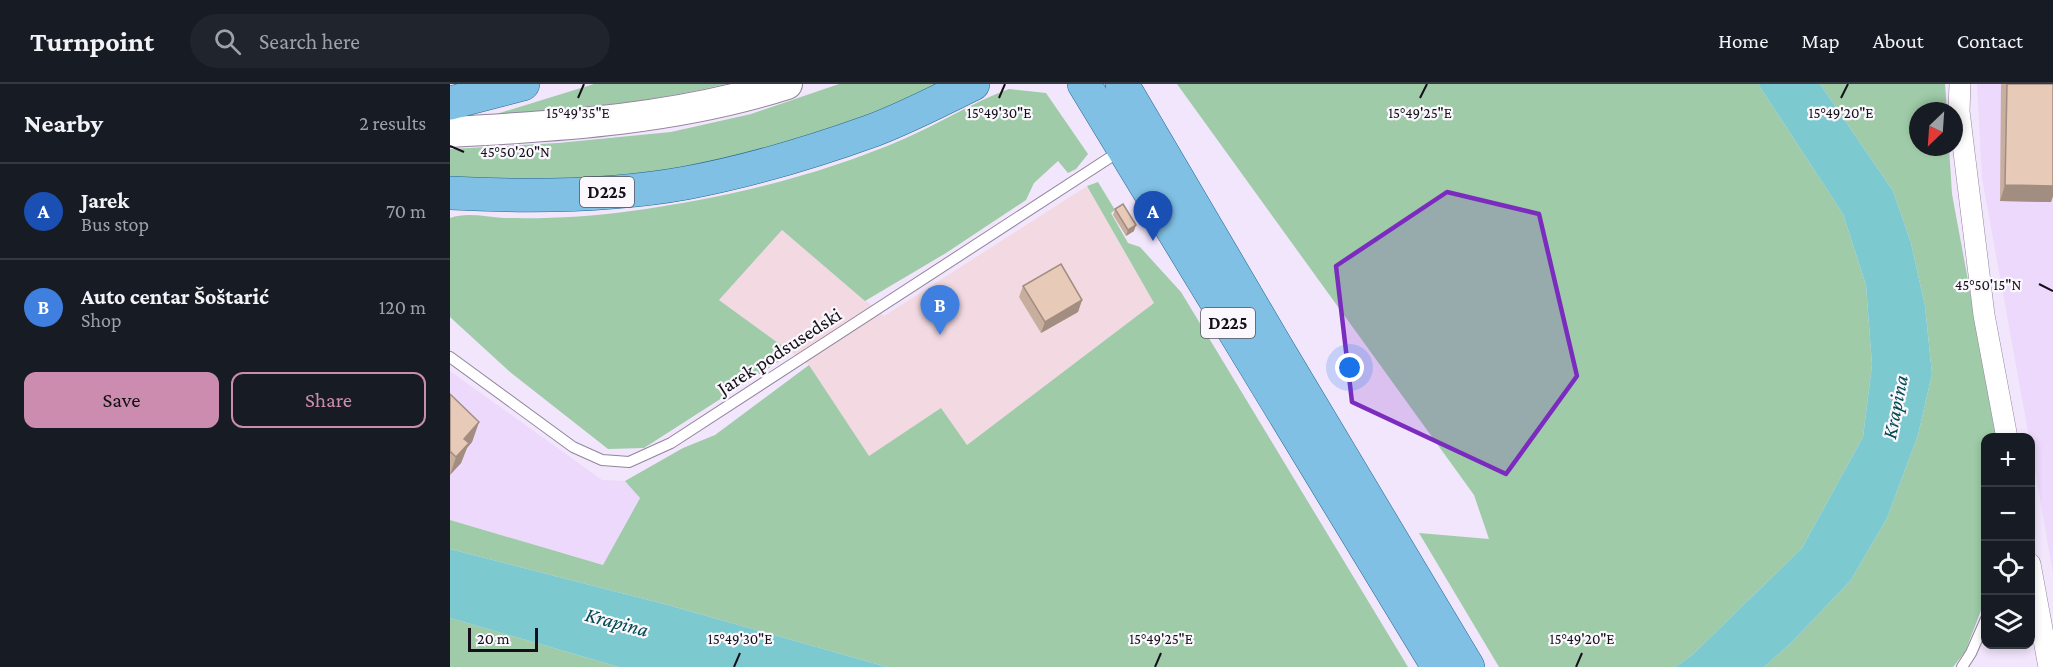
<!DOCTYPE html>
<html lang="en">
<head>
<meta charset="utf-8">
<style>
  :root { --surface:#171b24; --page:#20242c; --text:#f1f3f6; --muted:#9ea1a6; --line:#363941; --accent:#cc8caf }
  body { margin:0; font-family:"Crimson Pro",serif; background:var(--page); color:var(--text) }
  .controls { position:absolute; right:18px; bottom:18px; display:grid; overflow:hidden; border-radius:12px; box-shadow:0 3px 9px #0003 }
  .controls button { width:54px; height:54px; display:grid; place-items:center; padding:0; border:0; border-bottom:2px solid var(--line); background:var(--surface); color:var(--text); font:30px sans-serif }
  .compass { position:absolute; left:1459px; top:18px; width:54px; height:54px; border-radius:50%; background:var(--surface); box-shadow:0 3px 9px #0003; rotate:205deg }
  .scale { position:absolute; left:18px; bottom:15px; width:70px; box-sizing:border-box; padding-left:6px; border:3px solid #140f18; border-top:0; font-size:16px; line-height:21px; white-space:nowrap; color:#140f18; -webkit-text-stroke:4px #faf7fd; paint-order:stroke }
  .you { position:absolute; left:900px; top:284px; width:21px; height:21px; margin:-15px; border:4px solid #fff; border-radius:50%; background:#1a73e8; box-shadow:0 0 0 9px #1a73e833 }
  .badge { display:grid; place-items:center; width:39px; height:39px; border-radius:50%; background:var(--accent); color:#fff; font-size:20px; font-weight:700 }
  .pin { position:absolute; translate:-50% -50px; filter:drop-shadow(0 2px 3px #0008) }
  .pin::after { content:''; position:absolute; top:32px; width:21px; height:18px; background:inherit; clip-path:polygon(0 0,100% 0,50% 100%) }
  .list { margin:0; padding:0; list-style:none }
  h2 { display:flex; justify-content:space-between; align-items:center; height:78px; margin:0; padding:0 24px; font-size:26px }
  h2 small { font-size:20px; font-weight:400; color:var(--muted) }
  .list li { display:grid; grid-template-columns:39px 1fr auto; gap:18px; align-items:center; box-sizing:border-box; height:96px; padding:0 24px; border-top:2px solid var(--line) }
  .list b { display:block; font-size:22px; white-space:nowrap }
  .list p { margin:0; font-size:20px; white-space:nowrap; color:var(--muted) }
  .list em { font-size:20px; font-style:normal; color:var(--muted) }
  .actions { display:flex; gap:12px; padding:18px 24px }
  .actions a { flex:1; padding:14px 0; border:2px solid var(--accent); border-radius:12px; text-align:center; font-size:21px; color:var(--accent) }
  .actions .main { background:var(--accent); color:#111 }
  .icon { flex:none; width:33px; height:33px; fill:none; stroke:currentColor; stroke-width:2; stroke-linecap:round; stroke-linejoin:round }
  .map { position:relative; flex:none; width:1603px; height:583px; overflow:hidden }
  header { display:flex; align-items:center; gap:36px; box-sizing:border-box; height:84px; padding:0 30px; background:var(--surface); border-bottom:2px solid var(--line) }
  header strong { font-size:28px }
  nav { display:flex; gap:33px; margin-inline-start:auto; font-size:21px }
  .search { width:420px; height:54px; background:var(--page); display:flex; align-items:center; gap:15px; box-sizing:border-box; padding:0 21px; border-radius:33px; color:var(--muted); font-size:22px }
  main { display:flex }
  aside { flex:1; background:var(--surface) }
  .map>svg:first-child { display:block }
</style>
</head>
<body>
<header>
<strong>Turnpoint</strong>
<div class="search"><svg class="icon" aria-label="search" viewBox="0 0 24 24"><circle cx="10" cy="10" r="6"/><path d="M15 15l6 6"/></svg>Search here</div>
<nav><a>Home</a><a>Map</a><a>About</a><a>Contact</a></nav>
</header>
<main>
<aside>
<h2>Nearby<small>2 results</small></h2>
<ul class="list">
<li><span class="badge" style="background:#1a4fb4">A</span><div><b>Jarek</b><p>Bus stop</p></div><em>70 m</em></li>
<li><span class="badge" style="background:#3f7fe0">B</span><div><b>Auto centar Šoštarić</b><p>Shop</p></div><em>120 m</em></li>
</ul>
<div class="actions"><a class="main">Save</a><a>Share</a></div>
</aside>
<div class="map">
<svg width="1603" height="583" viewBox="0 0 1603 583">
  <rect width="100%" height="100%" fill="#f2e6fc"/>
  <path fill="#f3dae2" d="M637 102 704 219 517 361 491 325 419 373 359 281 269 216 332 146 434 232Z"/>
  <path fill="#ecd9fb" d="M1527 0H1603V489L1581 364 1580 354 1579 353 1532 94Z
    M0 287 152 396 175 397 190 413 153 481 0 436Z"/>
  <path fill="#9fcba8" d="M144 0H276C199 19 119 25 40 32Z
    M389 0H486C360 69 215 95 73 97 49 98 24 95 0 94V65L108 59 221 48 301 30Z
    M727 0H1308L1393 130 1416 201 1422 281 1413 353 1352 464 1241 572 1225 583H1049L969 449 1039 455 1024 411Z
    M1370 0H1495L1497 27H1468V63H1499L1502 110 1547 353 1536 354 1535 516 1515 568 1503 583H1314L1340 560 1401 496 1437 434 1468 351 1482 290 1475 222 1461 159 1443 107Z
    M559 5 596 9 638 70 626 85 618 89 608 77 584 99 576 116 496 169 415 217 332 146 269 216 342 269 194 364 158 365 60 288 0 233V134C17 128 36 133 54 134 96 135 139 133 181 127 275 114 369 92 456 54 491 39 523 18 559 5Z
    M648 98 665 126 661 129 678 159 690 163 731 208 958 583H437L218 521 0 465V436L153 481 190 414 175 397 233 364 265 351 359 281 419 372 491 324 517 361 704 219 637 102Z
    M0 534 169 583H0Z"/>
  <path fill="#7cc9d0" d="M1308 0H1370L1443 107 1461 159 1475 222 1482 290 1468 351 1437 434 1401 496 1340 560 1314 583H1225L1241 572 1352 464 1413 353 1422 281 1416 201 1393 130Z
    M0 465 218 521 437 583H169L0 534Z"/>
  <g fill="none" stroke-linecap="round" stroke-linejoin="round">
    <g stroke="#92849d" stroke-width="12">
      <path id="service" d="M0 273 123 363 152 376 179 378 221 359 670 67
        M1512 583 1521 569 1536 535"/>
    </g>
    <g stroke="#92849d" stroke-width="22">
      <path id="minor" d="M1510 0 1509 27 1534 231 1557 354
        M1580 480 1599 583"/>
    </g>
    <g stroke="#92849d" stroke-width="32">
      <path id="secondary" d="M0 48C114 42 228 35 337 0"/>
    </g>
    <g stroke="#236792" stroke-width="34">
      <path id="primary" d="M634 0 988 583
        M672 0 826 262 1018 583
        M0 19 73 0
        M0 109C77 113 159 113 236 99 300 87 363 68 424 46 458 33 491 16 523 0"/>
    </g>
    <use href="#service" stroke="#fff" stroke-width="10"/>
    <use href="#minor" stroke="#fff" stroke-width="21"/>
    <use href="#secondary" stroke="#fff" stroke-width="30"/>
    <use href="#primary" stroke="#80c0e5" stroke-width="33"/>
  </g>
  <path fill="#c7ae9e" d="M1551 0H1603V112L1601 118 1550 117Z
    M665 125 684 147 676 152 663 131Z
    M573 202 632 216 628 228 591 249 569 213Z
    M0 310 29 338 22 358 17 364 11 379 0 391Z"/>
  <path fill="#a28d81" d="M1555 101 1603 102V112L1601 118 1550 117Z
    M686 141 684 147 676 152 678 146Z
    M632 216 628 228 591 249 595 238Z
    M29 338 22 358 17 364 11 379 0 391 6 373 14 355Z"/>
  <path fill="#e7cab8" stroke="#a28d81" stroke-width="1.5" d="M1557 0H1603V102L1555 101Z
    M673 120 686 141 678 146 665 125Z
    M611 180 632 216 595 238 573 202Z
    M0 310 29 338 14 355 19 359 6 373 1 368 0 369Z"/>
  <path fill="#7b2cbf" fill-opacity="0.2" stroke="#7b2cbf" stroke-width="4.5" stroke-linejoin="round" d="M997 108 1089 130 1127 292 1056 390 902 318 886 182Z"/>
  <path fill="none" stroke="#140f18" stroke-width="2" d="M128 14 134 0M549 14 555 0M970 14 977 0M1391 14 1398 0M0 62 14 68M1589 200 1603 207M284 583 290 569M705 583 711 569M1126 583 1132 569"/>
  <g text-anchor="middle" dominant-baseline="central" stroke-width="4.5" stroke-linejoin="round" paint-order="stroke">
    <g fill="#faf7fd" stroke="#59555d" stroke-width="1.5">
      <rect x="130" y="93" width="54" height="30" rx="4.5"/>
      <rect x="751" y="224" width="54" height="30" rx="4.5"/>
    </g>
    <g font-size="18" font-weight="bold" fill="#140f18">
      <text x="157" y="108">D225</text>
      <text x="778" y="239">D225</text>
    </g>
    <g font-size="20" fill="#140f18" stroke="#faf7fd">
      <text transform="translate(329 267) rotate(-33)">Jarek podsusedski</text>
    </g>
    <g font-size="21" font-style="italic" fill="#014b51" stroke="#faf7fd">
      <text transform="translate(1445 323) rotate(-79)">Krapina</text>
      <text transform="translate(167 538) rotate(15)">Krapina</text>
    </g>
  </g>
  <g font-size="15" text-anchor="middle" fill="#140f18" stroke="#faf7fd" stroke-width="4.5" stroke-linejoin="round" paint-order="stroke">
    <text x="128" y="34">15°49'35"E</text>
    <text x="549" y="34">15°49'30"E</text>
    <text x="970" y="34">15°49'25"E</text>
    <text x="1391" y="34">15°49'20"E</text>
    <text x="65" y="73">45°50'20"N</text>
    <text x="1538" y="206">45°50'15"N</text>
    <text x="290" y="560">15°49'30"E</text>
    <text x="711" y="560">15°49'25"E</text>
    <text x="1132" y="560">15°49'20"E</text>
  </g>
</svg>
<div class="controls">
<button>+</button>
<button>−</button>
<button><svg class="icon" aria-label="locate" viewBox="0 0 24 24"><circle cx="12" cy="12" r="6"/><path d="M12 2v4M12 18v4M2 12h4M18 12h4"/></svg></button>
<button><svg class="icon" aria-label="layers" viewBox="0 0 24 24"><path d="M12 4l9 5-9 5-9-5zM3 14l9 5 9-5"/></svg></button>
</div>
<svg class="compass" viewBox="-18 -18 36 36"><path d="M0-13l5 13h-10z" fill="#e53935"/><path d="M0 13l5-13h-10z" fill="#9ea1a6"/></svg>
<div class="scale">20 m</div>
<div class="you"></div>
<div class="pin badge" style="left:703px;top:157px;background:#1a4fb4">A</div>
<div class="pin badge" style="left:490px;top:251px;background:#3f7fe0">B</div>
</div>
</main>
</body>
</html>
